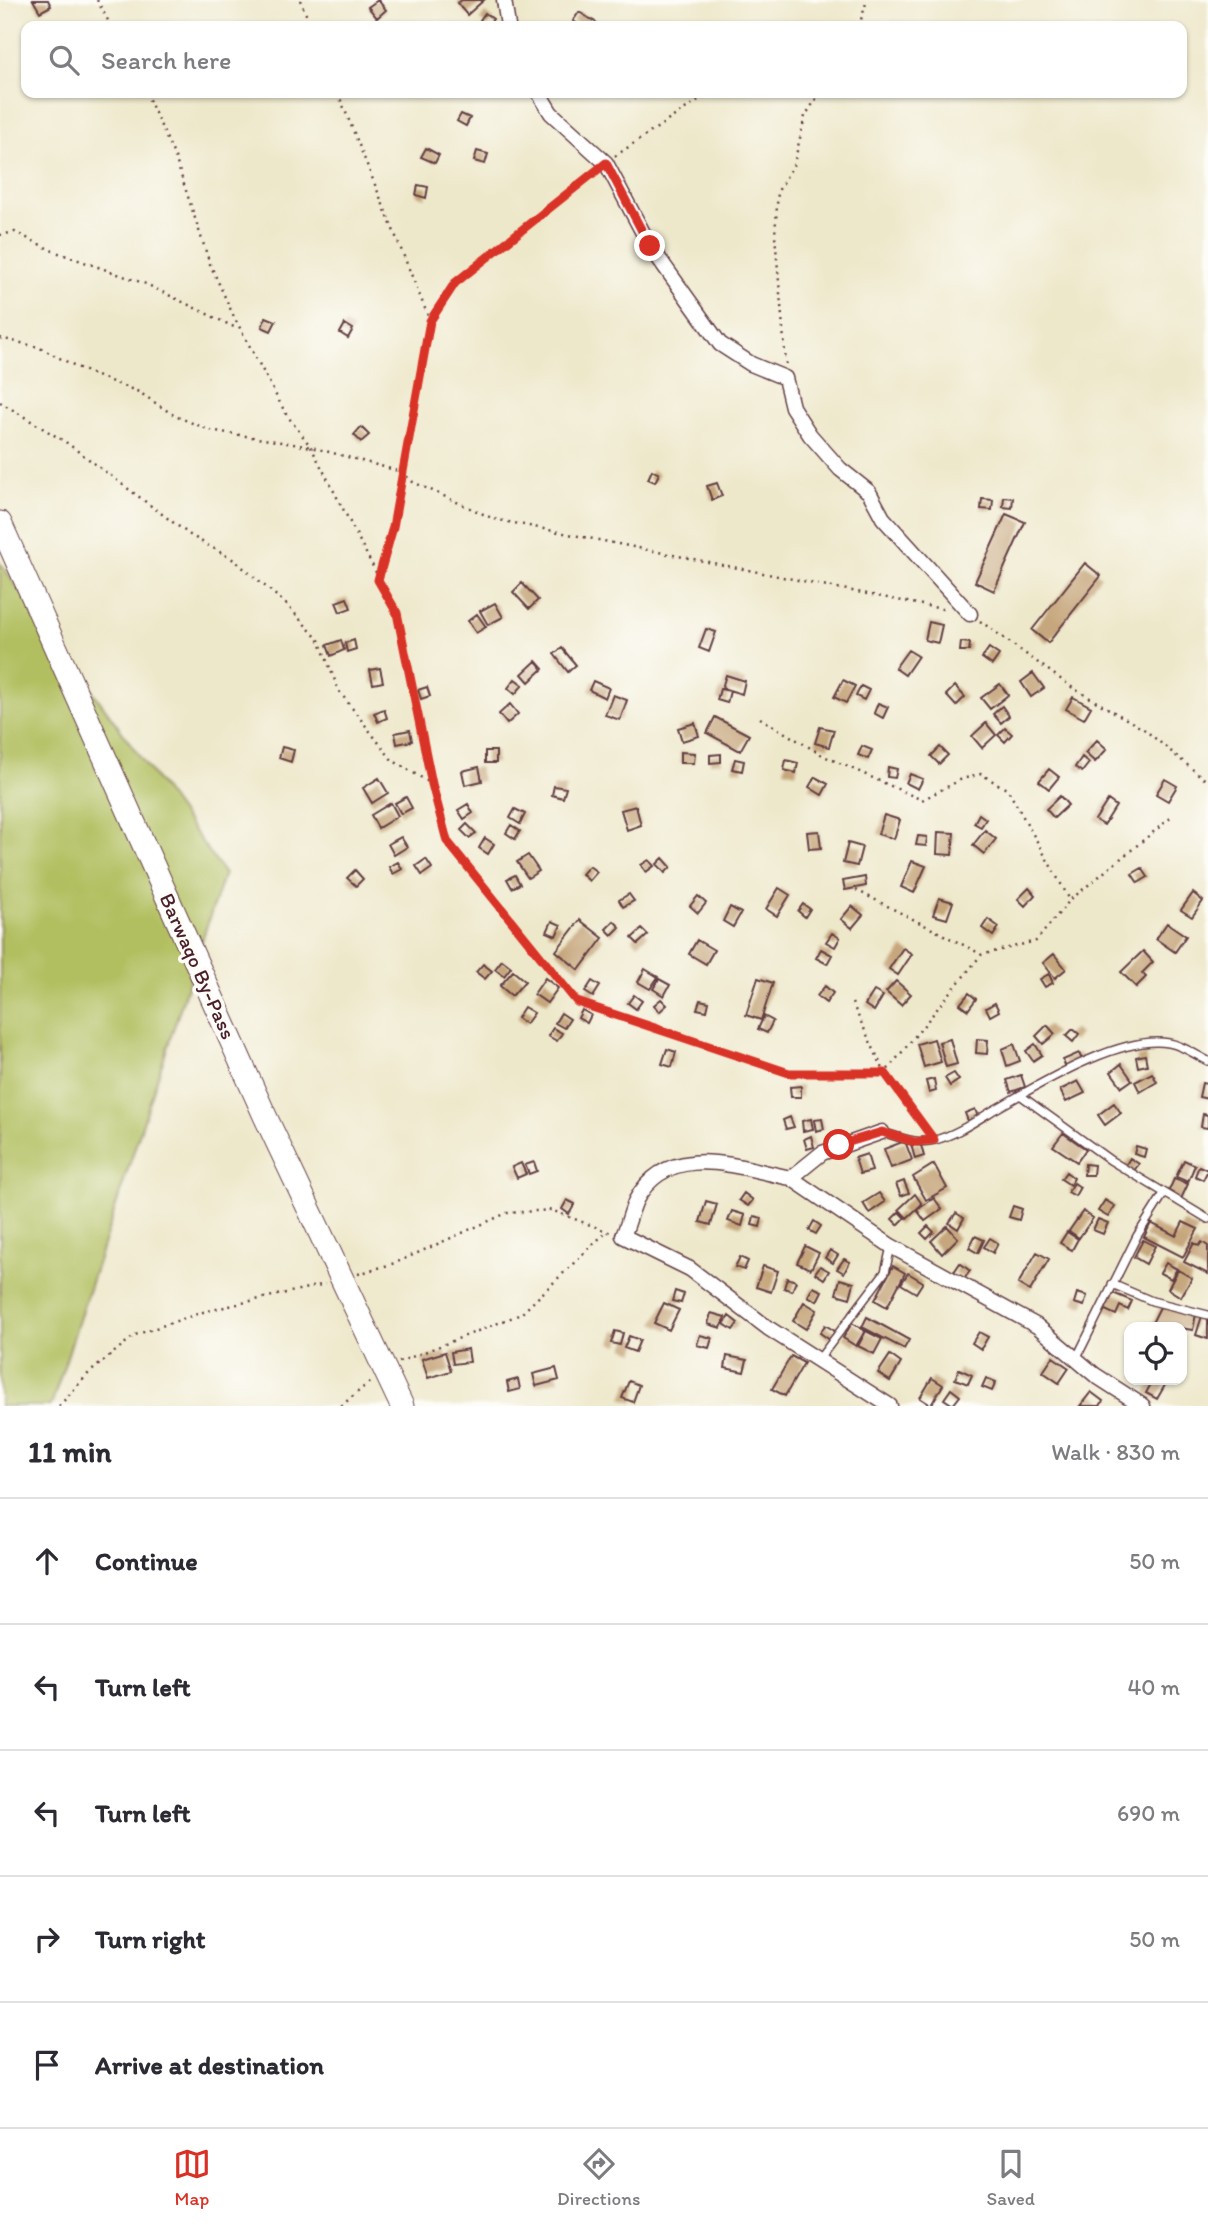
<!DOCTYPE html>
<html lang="en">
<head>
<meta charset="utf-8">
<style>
  :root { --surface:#fff; --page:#f7f7f7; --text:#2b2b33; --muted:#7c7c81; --line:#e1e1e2; --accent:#d93025 }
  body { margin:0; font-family:Itim,sans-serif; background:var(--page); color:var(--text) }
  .controls { position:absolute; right:21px; bottom:21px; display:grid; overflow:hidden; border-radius:14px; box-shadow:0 2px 5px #0004 }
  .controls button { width:63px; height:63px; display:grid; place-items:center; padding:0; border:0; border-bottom:2px solid var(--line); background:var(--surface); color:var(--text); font:35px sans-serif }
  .stop { position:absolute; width:21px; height:21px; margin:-16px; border:5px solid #d93025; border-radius:50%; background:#fff }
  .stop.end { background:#d93025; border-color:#fff; box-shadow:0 2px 7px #0008 }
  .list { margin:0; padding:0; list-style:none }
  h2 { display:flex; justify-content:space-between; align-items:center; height:91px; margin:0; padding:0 28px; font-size:30px }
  h2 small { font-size:23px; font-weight:400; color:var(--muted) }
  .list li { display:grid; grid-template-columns:46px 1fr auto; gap:21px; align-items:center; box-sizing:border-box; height:126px; padding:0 28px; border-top:2px solid var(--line) }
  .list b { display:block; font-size:26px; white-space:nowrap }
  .list em { font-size:23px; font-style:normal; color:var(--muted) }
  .icon { flex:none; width:38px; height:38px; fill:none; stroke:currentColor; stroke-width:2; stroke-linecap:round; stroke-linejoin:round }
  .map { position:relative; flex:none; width:1208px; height:1406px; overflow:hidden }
  .search { position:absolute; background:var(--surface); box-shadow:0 2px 5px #0004; left:21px; right:21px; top:21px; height:77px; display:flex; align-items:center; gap:18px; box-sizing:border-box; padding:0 24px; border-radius:14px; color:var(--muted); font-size:26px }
  .sheet { height:721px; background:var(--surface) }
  nav { display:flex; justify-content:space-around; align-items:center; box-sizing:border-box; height:98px; border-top:2px solid var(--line); background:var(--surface); font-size:19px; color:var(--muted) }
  nav a { display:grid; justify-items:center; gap:4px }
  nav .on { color:var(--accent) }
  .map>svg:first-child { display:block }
</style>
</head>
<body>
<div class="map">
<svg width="1208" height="1406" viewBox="0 0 1208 1406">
  <rect width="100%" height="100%" fill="#fdfcf7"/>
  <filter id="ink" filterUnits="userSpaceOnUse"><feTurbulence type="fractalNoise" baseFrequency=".0143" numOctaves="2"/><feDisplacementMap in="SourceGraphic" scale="14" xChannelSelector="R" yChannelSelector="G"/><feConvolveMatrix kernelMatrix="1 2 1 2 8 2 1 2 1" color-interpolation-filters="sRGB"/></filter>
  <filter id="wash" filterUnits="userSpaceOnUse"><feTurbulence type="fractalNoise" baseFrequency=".00686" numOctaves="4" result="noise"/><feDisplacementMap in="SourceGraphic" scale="28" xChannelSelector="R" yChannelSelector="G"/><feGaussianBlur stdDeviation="1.57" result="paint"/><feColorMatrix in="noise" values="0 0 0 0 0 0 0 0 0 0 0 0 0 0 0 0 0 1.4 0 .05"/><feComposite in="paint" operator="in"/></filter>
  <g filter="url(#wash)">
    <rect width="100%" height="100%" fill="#eee8cb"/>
    <path fill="#b2bf61" stroke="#7e6f46" stroke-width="2" d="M0 563 224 873 51 1406H0Z"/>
    <g id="blocks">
      <path fill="#c6a67c" d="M33 0H48L51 6 40 12Z
        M378 0 386 10 377 18 368 7Z
        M462 0H484L467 15 457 3Z
        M579 12 597 23 595 26H582L573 21Z
        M485 13 493 19 488 26 480 20Z
        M461 114 470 118 466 126 457 121Z
        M426 148 439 155 435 163 421 157Z
        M477 151 488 154 485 164 474 161Z
        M418 185 428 187 426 198 416 195Z
        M266 317 276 321 271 331 262 327Z
        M345 324 353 329 348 338 340 333Z
        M361 427 369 435 361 442 354 435Z
        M652 470 659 474 655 482 648 479Z
        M717 483 722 496 712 500 707 486Z
        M1004 497 1013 498 1012 508 1003 507Z
        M982 499 993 500 992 510 981 509Z
        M1006 514 1025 522 994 591 975 582Z
        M1085 563 1101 576 1048 643 1032 630Z
        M522 583 538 600 529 609 513 592Z
        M347 598 351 608 340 612 336 602Z
        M495 603 503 617 488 625 480 611Z
        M477 614 486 627 476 633 468 621Z
        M929 622 942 625 938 643 925 640Z
        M706 629 716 632 709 652 699 648Z
        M341 640 344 650 331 656 327 645Z
        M354 640 356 649 347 652 345 643Z
        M961 642 970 643 969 651H960Z
        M562 648 576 665 568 672 554 654Z
        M989 648 999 655 992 665 982 658Z
        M908 650 918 656 905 675 895 668Z
        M536 661 543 669 529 682 522 674Z
        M380 668 383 682 373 684 370 670Z
        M1033 673 1044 688 1031 697 1021 682Z
        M726 675 745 681 742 694 722 688Z
        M515 679 523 685 515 694 508 688Z
        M843 680 855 686 846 703 834 697Z
        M593 681 609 688 605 698 589 690Z
        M1000 684 1008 695 990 709 981 698Z
        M861 686 869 690 864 700 856 696Z
        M955 686 965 697 956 706 946 695Z
        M427 687 430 696 421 699 418 690Z
        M720 689 730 691 727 703 717 700Z
        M613 695 627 700 620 720 605 715Z
        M1073 697 1091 707 1084 719 1066 709Z
        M878 703 888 707 883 718 874 713Z
        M510 704 518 714 507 724 499 714Z
        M1002 706 1009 716 1001 723 993 714Z
        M384 709 387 718 378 722 374 713Z
        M715 717 749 735 740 751 707 733Z
        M695 723 699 736 682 741 678 728Z
        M986 723 996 735 982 748 972 736Z
        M820 727 834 730 829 747 815 743Z
        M1005 728 1012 734 1005 742 998 735Z
        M410 730 412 741 397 744 395 733Z
        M1097 740 1107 749 1095 762 1085 753Z
        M862 746 872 750 868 759 858 755Z
        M282 747 294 750 291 762 279 758Z
        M940 747 948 755 939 764 931 756Z
        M485 751H496V763H485Z
        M680 752 695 753 694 763H680Z
        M721 754V762L710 763V755Z
        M1082 757 1089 763 1082 772 1075 767Z
        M735 759 744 761 742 771 732 769Z
        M786 760 798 763 796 773 784 770Z
        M479 767 482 781 465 785 462 771Z
        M888 767 897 769 895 778 887 777Z
        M1049 769 1059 777 1049 789 1039 781Z
        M910 774 923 779 918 789 906 783Z
        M815 777 828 784 822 795 809 787Z
        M379 778 388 793 372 803 363 788Z
        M1165 779 1177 786 1168 801 1156 794Z
        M554 786 566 788 563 798 552 795Z
        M1060 796 1068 805 1054 818 1046 809Z
        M406 797 412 808 401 814 395 803Z
        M1108 800 1116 806 1104 825 1095 820Z
        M391 803 398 816 378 828 371 815Z
        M468 804 473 813 464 819 458 810Z
        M636 806 641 825 627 830 621 810Z
        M515 809 525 814 520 824 510 818Z
        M979 814 986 819 981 827 974 823Z
        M884 815 900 820 894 839 878 834Z
        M467 824 476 833 469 838 461 830Z
        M511 825 520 831 515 839 506 833Z
        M985 830 996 839 984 854 973 845Z
        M819 831 821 848 809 849 807 832Z
        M938 832 954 833 952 855 937 854Z
        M918 836 927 837 926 846 916 845Z
        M401 837 407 847 394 855 388 844Z
        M485 838 494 844 488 854 479 848Z
        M848 843 862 847 857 866 843 863Z
        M528 855 539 871 528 878 517 862Z
        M663 858 671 867 665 873 657 864Z
        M426 859 432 868 422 875 416 866Z
        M649 860 654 866 646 872 641 865Z
        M912 861 926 866 914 893 901 887Z
        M398 862 402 869 393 874 389 867Z
        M589 866 597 872 589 881 582 874Z
        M1142 868 1148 877 1138 883 1132 874Z
        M355 870 363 879 356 886 347 878Z
        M515 875 520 884 512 888 507 879Z
        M865 877 866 886 845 890 843 881Z
        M779 888 790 895 777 916 766 909Z
        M1029 888 1035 895 1025 906 1018 899Z
        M1193 893 1203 901 1192 917 1181 910Z
        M629 894 634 901 623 907 619 900Z
        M698 896 706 903 698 913 690 906Z
        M939 898 953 902 947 919 933 915Z
        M803 904 810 909 805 917 798 911Z
        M852 906 863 915 852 928 841 919Z
        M730 907 741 913 733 927 723 921Z
        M988 919 999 927 993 936 982 928Z
        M580 920 603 938 579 970 556 951Z
        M552 921 561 925 556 936 547 932Z
        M614 921 620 927 612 935 606 929Z
        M1167 923 1186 936 1175 952 1156 939Z
        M642 929 648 935 638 944 632 938Z
        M832 933 840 938 835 947 826 942Z
        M697 940 714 950 706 964 689 954Z
        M903 948 912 954 898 975 889 969Z
        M821 949 832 955 827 964 816 958Z
        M1143 951 1153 962 1142 973 1146 977 1136 987 1121 972Z
        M1054 954 1066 969 1055 978 1043 963Z
        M502 960 511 967 504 976 495 969Z
        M483 964 492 971 485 979 476 972Z
        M645 969 658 977 650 989 638 982Z
        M513 971 525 981 512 996 500 986Z
        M1049 974 1053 983 1045 987 1040 979Z
        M545 978 558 988 547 1003 534 994Z
        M758 978 773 983 761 1020 746 1015Z
        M659 979 670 985 664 996 653 989Z
        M592 981 600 986 593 997 585 992Z
        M896 981 911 994 901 1005 886 992Z
        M825 986 833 993 826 1003 817 996Z
        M874 991 883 996 874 1011 865 1005Z
        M969 993 976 999 968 1010 960 1004Z
        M634 995 642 1001 636 1009 628 1003Z
        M661 999 667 1005 659 1012 654 1005Z
        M700 1000 709 1002 707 1011 697 1009Z
        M995 1003 999 1011 990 1016 986 1008Z
        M524 1007 534 1013 526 1024 517 1018Z
        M582 1010 591 1015 587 1023 578 1018Z
        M561 1013 570 1019 564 1028 555 1023Z
        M764 1016 773 1021 767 1033 758 1029Z
        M1047 1025 1055 1034 1043 1044 1036 1036Z
        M553 1028 562 1033 557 1041 548 1036Z
        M1073 1029 1079 1034 1073 1042 1066 1036Z
        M934 1039 941 1062 924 1067 917 1044Z
        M950 1039 957 1064 946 1067 939 1042Z
        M977 1039 988 1040 987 1054 976 1053Z
        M1014 1044 1020 1061 1007 1066 1002 1049Z
        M1035 1044 1042 1055 1033 1061 1026 1051Z
        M667 1049 676 1052 672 1067 662 1064Z
        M1079 1053 1083 1062 1066 1068 1063 1060Z
        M1145 1055 1147 1065 1138 1067 1136 1057Z
        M1121 1064 1132 1080 1122 1087 1111 1072Z
        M954 1073 959 1080 950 1086 945 1078Z
        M1152 1073 1157 1082 1140 1092 1135 1082Z
        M1021 1075 1025 1087 1011 1092 1007 1080Z
        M934 1079 936 1091 929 1093 926 1081Z
        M1078 1081 1085 1093 1066 1102 1060 1090Z
        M1202 1083 1208 1084V1099L1199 1097Z
        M801 1086V1097H791L790 1087Z
        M1114 1103 1121 1113 1105 1125 1098 1115Z
        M975 1109 978 1117 968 1121 965 1113Z
        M1203 1114 1208 1115V1128L1201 1127Z
        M790 1117 794 1127 786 1129 783 1120Z
        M811 1119 813 1129 803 1131 802 1121Z
        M822 1119 824 1129 816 1131 814 1120Z
        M1063 1133 1086 1149 1077 1162 1053 1146Z
        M811 1136 814 1147 807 1149 804 1139Z
        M905 1141 912 1160 891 1168 884 1149Z
        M920 1142 924 1156 915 1159 911 1144Z
        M1136 1146 1146 1149 1144 1157 1134 1154Z
        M867 1154 872 1171 860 1174 855 1158Z
        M1130 1158 1139 1164 1132 1173 1124 1168Z
        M1184 1160 1195 1165 1188 1182 1176 1177Z
        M534 1162 537 1171 529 1174 525 1165Z
        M521 1163 526 1174 517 1178 512 1167Z
        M934 1164 947 1188 926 1200 913 1177Z
        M1085 1164 1094 1165 1093 1175H1084Z
        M1199 1166 1208 1170 1203 1180 1195 1176Z
        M1066 1172 1074 1178 1070 1185 1061 1179Z
        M1174 1179 1188 1184 1180 1201 1167 1195Z
        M904 1181 909 1193 901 1196 896 1184Z
        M1074 1183 1080 1187 1075 1196 1068 1192Z
        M744 1193 753 1200 748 1206 739 1200Z
        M879 1193 885 1202 869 1213 863 1203Z
        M915 1194 922 1204 907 1218 899 1209Z
        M934 1198 942 1209 925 1221 917 1210Z
        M567 1200 575 1204 569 1214 562 1209Z
        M1105 1200 1115 1206 1108 1217 1098 1211Z
        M706 1201 717 1204 711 1225 700 1222Z
        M1013 1206 1022 1209 1019 1220 1009 1217Z
        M732 1211 745 1215 742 1226 728 1221Z
        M1083 1211 1093 1218 1079 1238 1069 1231Z
        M899 1212 905 1218 898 1225 892 1219Z
        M956 1213 964 1218 958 1229 949 1223Z
        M754 1216 762 1218 760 1227 752 1225Z
        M1098 1219 1108 1223 1103 1234 1093 1230Z
        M814 1221 821 1226 816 1234 809 1230Z
        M1183 1222 1198 1229 1183 1257 1144 1237 1151 1223 1176 1236Z
        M928 1226 934 1232 927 1239 921 1233Z
        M947 1226 958 1238 942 1254 931 1241Z
        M1067 1232 1078 1239 1072 1250 1060 1243Z
        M975 1236 984 1240 978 1253 969 1248Z
        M990 1238 998 1243 993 1253 984 1247Z
        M1143 1240 1155 1246 1146 1264 1134 1257Z
        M1202 1242 1208 1246V1274L1184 1262 1194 1243 1199 1246Z
        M805 1246 819 1253 811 1269 797 1263Z
        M830 1250 838 1255 833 1263 825 1258Z
        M1037 1252 1049 1259 1030 1291 1018 1284Z
        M740 1257 748 1261 744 1270 735 1267Z
        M844 1259 850 1262 844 1273 837 1269Z
        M960 1263 970 1271 964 1279 954 1272Z
        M1166 1263 1177 1269 1171 1279 1160 1273Z
        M763 1266 778 1271 771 1292 756 1287Z
        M820 1266 829 1271 824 1279 815 1273Z
        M893 1266 905 1273 887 1307 875 1300Z
        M1178 1270 1192 1278 1181 1297 1168 1289Z
        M908 1273 923 1282 916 1293 901 1284Z
        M787 1278 796 1281 792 1291 784 1288Z
        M840 1279 854 1283 850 1298 836 1294Z
        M813 1287 822 1291 817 1301 808 1296Z
        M675 1291 684 1294 681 1303 672 1301Z
        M1077 1293 1087 1296 1084 1306 1074 1303Z
        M1113 1293 1132 1301 1128 1310 1120 1306 1116 1315 1105 1310Z
        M804 1302 817 1310 806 1329 793 1321Z
        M664 1303 679 1310 669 1330 654 1323Z
        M1160 1307 1196 1314 1193 1330 1168 1326 1150 1327Z
        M711 1313 725 1317 721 1328 708 1324Z
        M729 1316 738 1323 733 1330 724 1324Z
        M1202 1316 1208 1318V1339L1196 1335Z
        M867 1317 909 1340 904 1349 862 1327Z
        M852 1323 865 1331 856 1346 843 1338Z
        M825 1325 835 1331 830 1340 820 1333Z
        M615 1331 623 1333 620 1345 611 1343Z
        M866 1331 882 1339 874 1354 858 1346Z
        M979 1332 988 1337 981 1349 972 1343Z
        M700 1335 712 1338 709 1348 697 1345Z
        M629 1336 640 1340 635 1352 624 1348Z
        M468 1349 470 1362 453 1364 451 1352Z
        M445 1352 451 1371 428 1378 422 1359Z
        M890 1355 901 1363 890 1381 878 1373Z
        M727 1356 747 1360 744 1372 725 1368Z
        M791 1356 804 1363 785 1396 772 1389Z
        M1053 1357 1069 1368 1059 1383 1043 1372Z
        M556 1368 559 1380 536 1386 533 1374Z
        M959 1369 972 1375 968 1384 955 1379Z
        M932 1378 943 1385 931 1405 920 1398Z
        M986 1378 996 1382 992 1391 982 1387Z
        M518 1379 520 1389 509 1392 507 1382Z
        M1153 1380H1168L1157 1399 1146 1393Z
        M629 1381 639 1385 633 1402 622 1398Z
        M951 1389 960 1396 953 1405 944 1399Z
        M1091 1392 1103 1401 1100 1406H1080Z"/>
    </g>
  </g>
  <g filter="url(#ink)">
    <use href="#blocks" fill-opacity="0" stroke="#633d43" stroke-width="2"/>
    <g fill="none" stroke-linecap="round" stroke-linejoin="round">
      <g stroke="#633d43" stroke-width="10">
        <path id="service" d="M1020 1095 1110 1160 1208 1219
          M882 1132C899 1137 917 1145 935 1140 955 1135 974 1122 992 1111 1035 1087 1119 1034 1169 1043 1182 1045 1196 1055 1208 1061
          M1112 1284 1152 1301 1208 1315
          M1077 1357 1137 1236 1163 1195
          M819 1359 885 1272 891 1247"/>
      </g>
      <g stroke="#633d43" stroke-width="17">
        <path id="minor" d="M504 0 508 26
          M539 93 551 113 606 163 650 246 720 344 751 364 785 378 792 407 810 435 840 469 869 492 883 518 970 614
          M882 1132 822 1153 791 1178C739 1168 669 1139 636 1200 631 1211 628 1225 623 1236L690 1269 768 1328 890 1406
          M791 1178 891 1246 1037 1326 1095 1375 1143 1406"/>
      </g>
      <g stroke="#633d43" stroke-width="25">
        <path id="trunk" d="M0 523 265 1116 402 1406"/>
      </g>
      <path stroke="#633d43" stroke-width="2.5" stroke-dasharray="2 5" stroke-linecap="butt" d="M97 0 111 26
        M300 0 311 26
        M859 26 867 0
        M146 93 175 157 210 264 234 317 286 414 311 447 397 613 432 784 447 841 577 1002 789 1073H885L981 955 1036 941 1070 900 1173 816
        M338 93 430 321
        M615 156 703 97 724 93
        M0 235 15 232 53 251 146 284 238 329
        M0 338 38 347 89 373 139 392 175 416 210 430 311 447 402 472 413 482 494 519 947 610
        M786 364 775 235 778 191 794 164 805 116 820 93
        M0 402 67 443 190 535 234 560 286 604 319 640 339 691 392 760 432 784
        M378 580 393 527 430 321 455 283 596 171
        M980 621 1073 688 1145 730 1208 782
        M760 718 824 756 922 800 962 779 981 774 1008 790 1070 900
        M856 890 981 954
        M852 1003 885 1073 928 1132
        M358 1274 395 1263 507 1213 551 1210 611 1233
        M399 1362 521 1314 606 1232
        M59 1406 89 1373 135 1335 203 1312 325 1284
        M341 1406 371 1381"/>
      <use href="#service" stroke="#fff" stroke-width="7"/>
      <use href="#minor" stroke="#fff" stroke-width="14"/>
      <use href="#trunk" stroke="#fff" stroke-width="23"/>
    </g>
  </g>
  <g fill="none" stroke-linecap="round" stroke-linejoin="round" filter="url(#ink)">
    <path stroke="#d93025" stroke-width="9" d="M650 246 606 163 455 283 430 321 393 527 378 580 397 613 432 784 447 841 577 1002 789 1073H885L934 1140 915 1142 882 1132 839 1145"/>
  </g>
  <g text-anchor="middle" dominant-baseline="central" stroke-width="7" stroke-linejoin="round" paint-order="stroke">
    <g font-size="21" fill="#4a1f2b" stroke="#fdfcf7">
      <text transform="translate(198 966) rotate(66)">Barwaqo By-Pass</text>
    </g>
  </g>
</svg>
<div class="controls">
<button><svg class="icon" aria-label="locate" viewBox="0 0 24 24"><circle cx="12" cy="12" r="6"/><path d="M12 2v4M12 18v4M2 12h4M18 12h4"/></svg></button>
</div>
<div class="stop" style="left:839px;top:1145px"></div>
<div class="stop end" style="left:650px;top:246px"></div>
<div class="search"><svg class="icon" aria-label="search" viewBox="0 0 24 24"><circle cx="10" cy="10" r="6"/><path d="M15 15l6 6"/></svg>Search here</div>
</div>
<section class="sheet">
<h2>11 min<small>Walk · 830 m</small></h2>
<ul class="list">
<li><svg class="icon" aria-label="ahead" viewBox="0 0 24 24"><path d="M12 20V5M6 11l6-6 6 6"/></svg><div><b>Continue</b></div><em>50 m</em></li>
<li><svg class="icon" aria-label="left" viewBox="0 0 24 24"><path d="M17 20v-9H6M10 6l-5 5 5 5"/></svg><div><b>Turn left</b></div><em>40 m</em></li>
<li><svg class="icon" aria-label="left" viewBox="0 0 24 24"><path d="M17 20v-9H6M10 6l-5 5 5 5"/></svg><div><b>Turn left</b></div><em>690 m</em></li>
<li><svg class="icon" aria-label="right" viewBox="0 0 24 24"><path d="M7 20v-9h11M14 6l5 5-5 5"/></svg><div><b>Turn right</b></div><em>50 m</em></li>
<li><svg class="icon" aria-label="arrive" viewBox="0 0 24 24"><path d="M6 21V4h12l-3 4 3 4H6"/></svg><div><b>Arrive at destination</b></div></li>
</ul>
</section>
<nav>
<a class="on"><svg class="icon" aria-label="map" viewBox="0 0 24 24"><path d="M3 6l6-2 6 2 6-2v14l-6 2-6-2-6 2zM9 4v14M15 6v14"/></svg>Map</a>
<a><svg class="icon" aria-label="directions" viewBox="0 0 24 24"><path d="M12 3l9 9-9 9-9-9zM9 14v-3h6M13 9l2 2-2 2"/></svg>Directions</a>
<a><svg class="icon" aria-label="saved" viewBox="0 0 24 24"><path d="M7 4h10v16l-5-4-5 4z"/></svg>Saved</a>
</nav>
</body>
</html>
